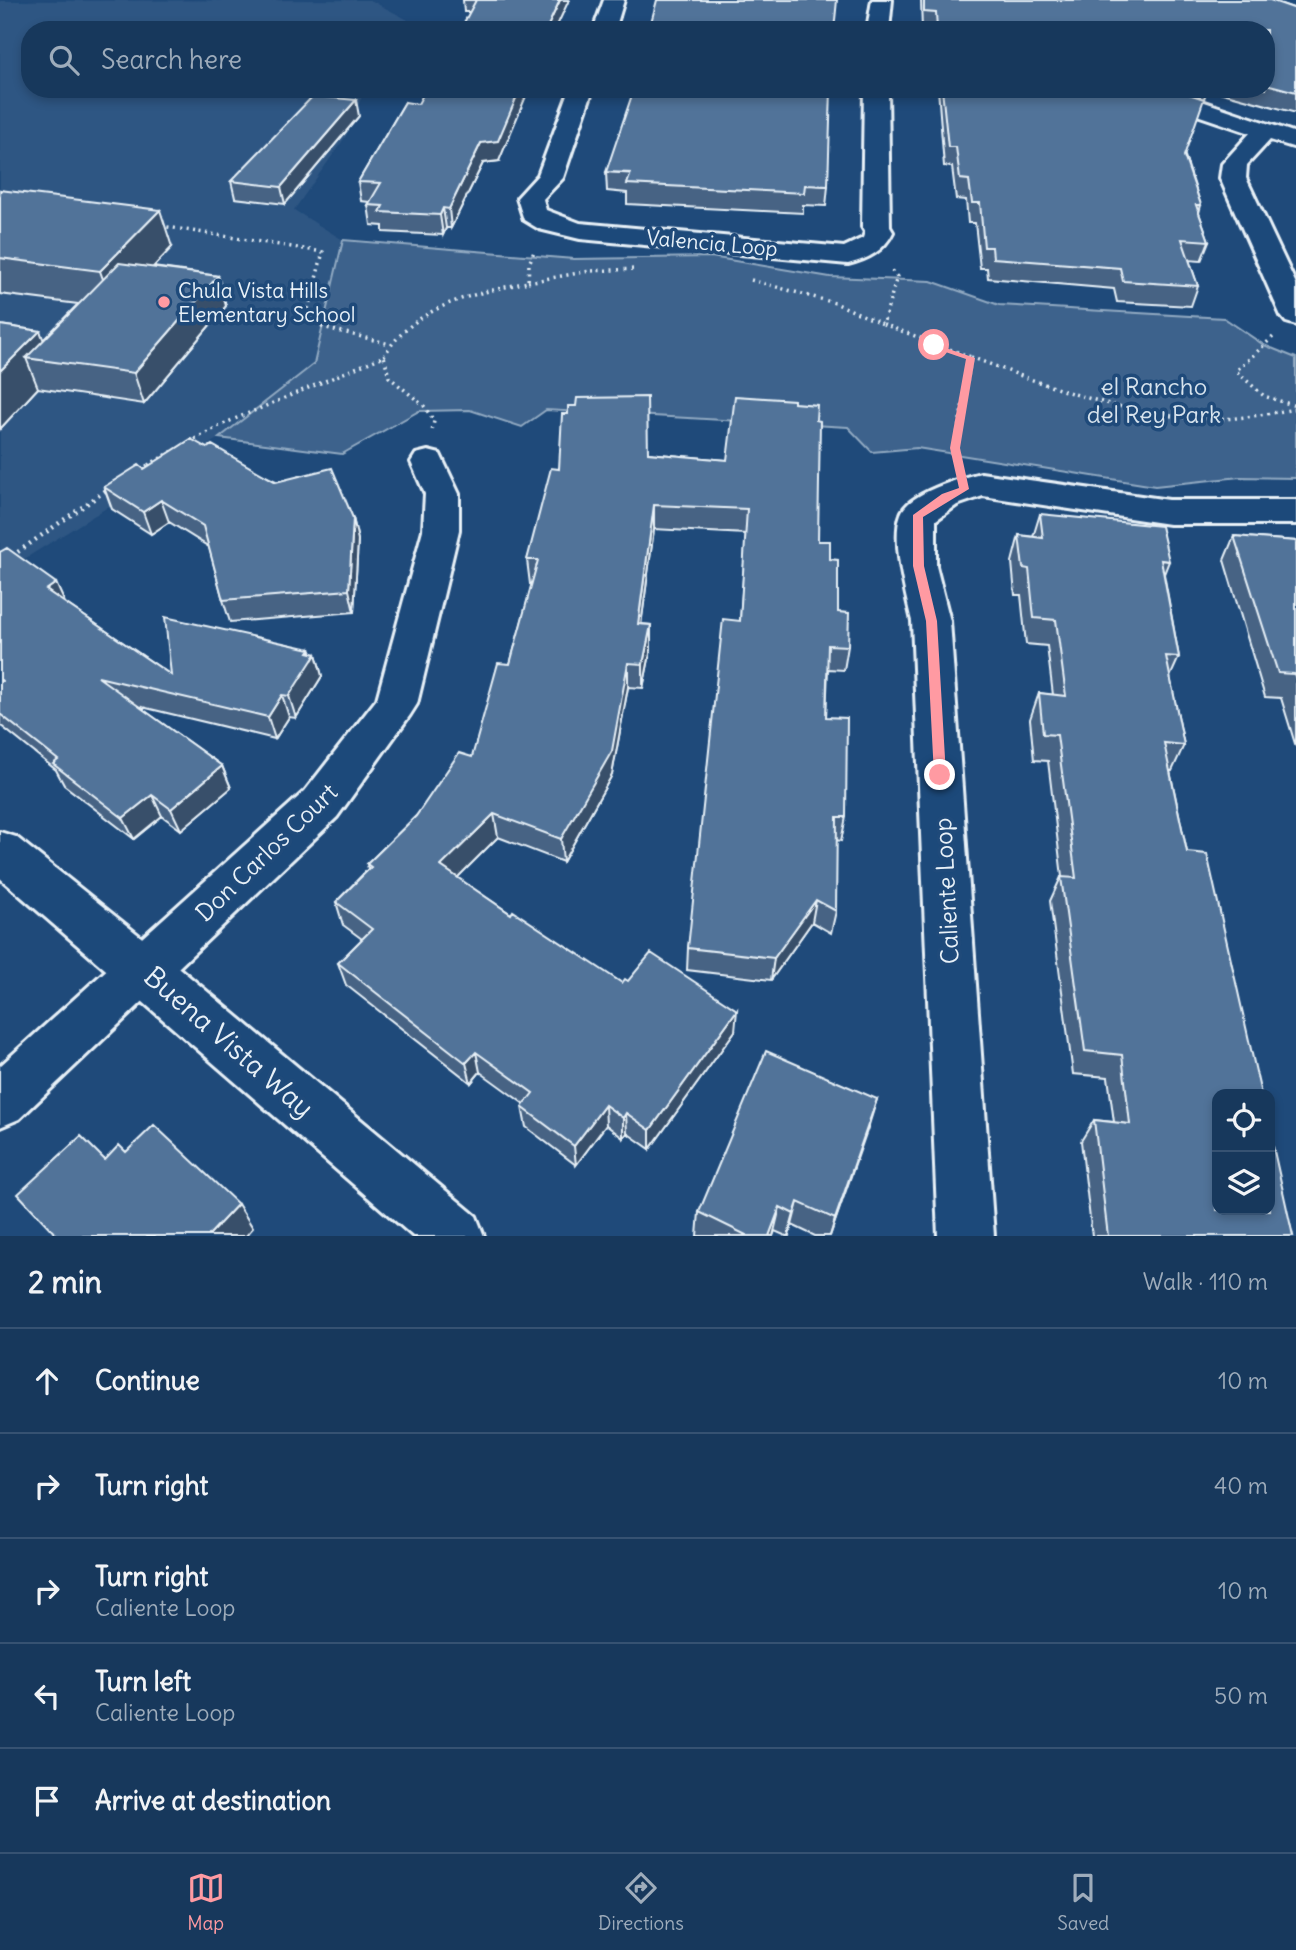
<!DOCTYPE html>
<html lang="en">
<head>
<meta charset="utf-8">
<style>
  :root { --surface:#17385c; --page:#203f62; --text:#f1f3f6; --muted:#9eacbb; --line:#365272; --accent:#ff9aa2 }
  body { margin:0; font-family:Delius,sans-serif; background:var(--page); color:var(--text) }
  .controls { position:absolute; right:21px; bottom:21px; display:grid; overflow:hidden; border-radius:14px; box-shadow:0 4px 10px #0003 }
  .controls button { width:63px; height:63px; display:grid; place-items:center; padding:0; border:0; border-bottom:2px solid var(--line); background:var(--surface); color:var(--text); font:35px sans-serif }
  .stop { position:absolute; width:21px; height:21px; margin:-16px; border:5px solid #ff9aa2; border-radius:50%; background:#fff }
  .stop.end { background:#ff9aa2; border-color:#fff; box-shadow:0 2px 7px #0008 }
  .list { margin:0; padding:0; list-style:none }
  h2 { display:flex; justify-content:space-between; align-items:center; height:91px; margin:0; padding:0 28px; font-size:30px }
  h2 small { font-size:23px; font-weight:400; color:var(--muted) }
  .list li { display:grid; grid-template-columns:46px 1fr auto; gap:21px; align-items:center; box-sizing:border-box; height:105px; padding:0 28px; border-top:2px solid var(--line) }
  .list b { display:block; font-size:26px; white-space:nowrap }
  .list p { margin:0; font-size:23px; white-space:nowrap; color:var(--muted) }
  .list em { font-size:23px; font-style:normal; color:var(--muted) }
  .icon { flex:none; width:38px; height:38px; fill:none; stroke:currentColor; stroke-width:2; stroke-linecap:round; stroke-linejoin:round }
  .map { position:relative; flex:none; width:1296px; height:1236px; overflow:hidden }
  .search { position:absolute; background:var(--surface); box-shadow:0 4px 10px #0003; left:21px; right:21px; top:21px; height:77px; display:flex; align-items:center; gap:18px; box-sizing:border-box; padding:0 24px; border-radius:28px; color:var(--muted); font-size:26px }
  .sheet { height:616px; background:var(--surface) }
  nav { display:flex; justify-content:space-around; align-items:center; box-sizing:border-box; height:98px; border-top:2px solid var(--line); background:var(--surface); font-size:19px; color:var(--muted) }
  nav a { display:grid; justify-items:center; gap:4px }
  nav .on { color:var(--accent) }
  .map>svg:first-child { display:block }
</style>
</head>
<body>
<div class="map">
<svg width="1296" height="1236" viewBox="0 0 1296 1236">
  <rect width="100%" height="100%" fill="#1f4a7a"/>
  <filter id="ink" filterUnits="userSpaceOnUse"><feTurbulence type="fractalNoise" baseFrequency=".0143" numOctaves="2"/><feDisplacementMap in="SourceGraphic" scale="14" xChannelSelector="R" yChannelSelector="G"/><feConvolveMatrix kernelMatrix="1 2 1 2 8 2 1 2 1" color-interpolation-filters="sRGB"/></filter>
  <g filter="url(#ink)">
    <path fill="#2e5683" d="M370 0 408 20 401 30H30V89H365L346 136 294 210 343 240 314 364 219 438 0 574V1Z"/>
    <path fill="#3c628c" stroke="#92aac2" stroke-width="2" d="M343 240 574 259 711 257 830 277 931 281 999 305 1224 318 1264 345 1296 358V478L1240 477 1155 486 917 448 872 452 848 427 546 410 522 427 470 410 419 411 342 454 219 438 314 364Z"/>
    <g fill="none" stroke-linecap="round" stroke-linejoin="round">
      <g stroke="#e8f1f8" stroke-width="6">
        <path id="street" d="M604 0H624L615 30H593Z
          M872 0H892L889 30H867Z
          M570 89H593L563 178 543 199 546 210 580 223 844 247 863 238 865 232 862 227 864 89H888L890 227 893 232C884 251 868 259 848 264L580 239 539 229 524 220 517 198 538 175Z
          M1132 89H1166L1296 133V148L1270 140 1247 165 1246 178 1296 284V325L1286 322 1281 316 1220 178 1222 164 1250 133 1135 94Z
          M428 451 440 454 459 494V530L417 704 410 715 337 817 19 1119 0 1127V1066L305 791 377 699 423 530 425 494 411 462 416 454Z
          M981 473 1169 500H1296V524H1169L983 496 957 505 936 520V566L950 621 994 1236H938L912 621C906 594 891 540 901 514 908 493 961 478 981 473Z"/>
      </g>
      <g stroke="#e8f1f8" stroke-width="6">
        <path id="secondary" d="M1270 0H1296V11L1273 4Z
          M0 832 16 837 161 953 476 1216 484 1236H413L0 878Z"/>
      </g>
      <path stroke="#e8f1f8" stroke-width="3.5" stroke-dasharray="2 4.5" stroke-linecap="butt" d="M161 226 323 252 307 313 322 327 390 344
        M751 280 835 303 883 324 897 277 891 270
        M528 282 590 271 635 269
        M883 324 971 357 955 448 957 457
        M1273 337 1236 371 1264 396 1296 406
        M384 356C415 305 473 294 528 282L529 264 535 249
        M971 357C1050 387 1130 418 1216 419 1243 419 1270 413 1296 409
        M189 442 223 424 384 356 389 377 424 406 434 421 432 432
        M148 465 175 450"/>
      <path stroke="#e8f1f8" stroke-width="4.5" stroke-dasharray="2 5" stroke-linecap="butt" d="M140 470 151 464
        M12 556 108 489"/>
      <use href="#street" fill="#1f4a7a" fill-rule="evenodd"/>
      <use href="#secondary" fill="#1f4a7a" fill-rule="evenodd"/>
    </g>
    <path fill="#466384" stroke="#e8f1f8" stroke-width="2" d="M463 0H569L470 12H464Z
      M921 0H1270L1296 9V113L1208 89H1266V30H922Z
      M938 89H1174L1185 156 1201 205 1199 213 1209 241 1201 261 1189 260 1198 286 1191 306 1117 302 1114 289 988 278 987 268H980L975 223H968L966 200 956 199 952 167 944 166Z
      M1175 89H1207L1204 99Z
      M405 102 499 161 483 163 451 228H446L443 235 383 232V226L371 225 368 205 370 202 361 201 358 182Z
      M359 116 285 204 235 198 231 181Z
      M606 172 828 186 826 206 803 205V213L627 204V193L607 191Z
      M0 190 172 247 153 267 218 276 226 306 144 404 38 388 0 429V325L40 331 43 340 78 304 0 294Z
      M794 403 816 420 818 541 830 559 838 612 848 646 844 670 828 669 826 717 846 817 841 841 836 840V911L831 933 812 922 771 980 687 970 688 948 740 621 746 534 654 529 641 624 651 625V649L643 688 628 687 612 775 563 862 498 837 457 878 511 914 622 983 735 1031 650 1149 627 1133 623 1138 606 1125 576 1165 526 1127 522 1107 524 1104 480 1072 471 1083 346 985 338 963 362 939 343 925 336 902 368 869 367 864 416 816 472 757 510 664 532 584H530L527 560 559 469 648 453 727 460Z
      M207 448 353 518 358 540 354 612 230 622 223 600 209 547 169 522 151 534 112 509 104 487 144 469Z
      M1040 514 1169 561 1164 574 1179 657 1170 677 1184 745 1172 771H1170L1187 852 1293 1236H1092L1081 1141 1094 1120 1114 1122 1108 1077 1073 1074 1050 901 1061 877H1062L1048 761 1034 760 1030 719 1039 693 1053 695 1047 646 1026 644 1021 595H1015L1012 562 1019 535 1033 537Z
      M1234 536 1296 541V747L1281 698 1265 697 1224 560Z
      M0 552 65 603 171 675 310 649 312 653 316 654 322 676 296 718 289 717 275 739 138 706 222 766 231 788 181 830 162 816 134 839 64 785 56 770 0 725Z
      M877 1099 830 1236H815L792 1225 789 1236H786L775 1231 773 1236H697L699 1212Z"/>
    <path fill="#39506b" stroke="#e8f1f8" stroke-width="2" d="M560 0H569L555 30H546Z
      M520 89H529L499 161 483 163 451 228 449 209 481 143Z
      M356 100 359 116 285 204 281 187Z
      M443 208 446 228 443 235 440 215Z
      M160 210 172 247 114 309 100 271Z
      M218 276 226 306 144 404 134 373Z
      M40 331 52 361 26 358 38 388 0 429V371Z
      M161 500 169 522 151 534 143 512Z
      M654 505V529L638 648V624Z
      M353 518 358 540 354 612 349 590Z
      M56 583 66 605 46 590Z
      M651 625V649L643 688V664Z
      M310 649 313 659 316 654 322 676 296 718 289 696Z
      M628 663V687L612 775 563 862 561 839Z
      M282 695 289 717 275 739 268 717Z
      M222 766 231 788 181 830 171 809Z
      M152 795 162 816 134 839 123 818Z
      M494 814 498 837 446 889 441 866Z
      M816 900 812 922 771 980 774 958Z
      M737 1010 735 1031 650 1149V1130Z
      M476 1052 480 1072 471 1083 466 1063Z
      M877 1099 869 1125 830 1236 835 1219Z
      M605 1105 606 1125 576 1165 574 1146Z
      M626 1113 627 1133 623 1138V1118Z
      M798 1202 792 1225 788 1236 794 1214Z
      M238 1204 253 1228 246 1236H208Z
      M780 1207 773 1236H769Z"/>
    <path fill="#517399" stroke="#e8f1f8" stroke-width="2" d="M476 0H560L546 30H460Z
      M657 0H837L834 30H649Z
      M924 0H1270L1296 9V92L1266 84V30H937L936 13 924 12Z
      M426 89H520L498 141 481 143 449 209 443 208 440 215 380 212 383 206 368 205 381 183 358 182 405 102 418 104Z
      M634 89H831L828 186 805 185 804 193 627 184 631 173 606 172Z
      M942 89H1174L1204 99 1184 156 1201 205H1196L1209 241 1182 239 1198 286 1123 281 1120 268 993 258 992 247H984L980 203H972L969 180 960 179 956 147H948Z
      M313 96 356 100 281 187 231 181Z
      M0 190 160 210 100 271 0 258Z
      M119 263 218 276 134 373 26 358Z
      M0 325 40 331 0 371Z
      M735 396 794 400V403L817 405 816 420 820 421 818 541H830V559L838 560V612L849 613 848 646 828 645 826 717 847 718 846 817H837L836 911 816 900 774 958 688 948 723 619 740 621 747 509 654 505 638 624 651 625 643 664 628 663 612 751 561 839 494 814 441 866 511 914 513 911 622 983 625 979 628 981 651 953 737 1010 650 1130 626 1113 623 1118 605 1105 574 1146 522 1107 533 1093 476 1052 466 1063 338 963 372 929 336 902 371 867 367 864 416 816 459 753 472 757 498 663 510 664 538 560H527L551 468 559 469 562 414H568V406H576L577 398 647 397 648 453 727 460Z
      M191 439 207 448 212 445 276 482 332 468 353 518 349 590 223 600 203 526 161 500 143 512 104 487 139 465 144 469Z
      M1040 514 1161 526 1169 561 1161 560 1179 657 1166 656 1184 745 1164 743 1187 852 1207 854 1261 1094H1217V1210H1270V1133L1293 1236H1108L1094 1120 1130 1124 1122 1055 1085 1051 1061 877 1076 878 1057 735 1043 734 1039 693 1066 696 1056 620 1034 618 1029 569 1023 568 1019 535 1043 538Z
      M1234 536 1296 541V679L1294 674 1278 673Z
      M7 548 56 583 46 590 171 675 165 617 310 649 308 652 316 654 289 696 282 695 268 717 98 677 222 766 171 809 152 795 123 818 53 764 58 760 0 714V682L2 681 0 679V552Z
      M766 1051 877 1099 835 1219 798 1202 794 1214 780 1207 769 1236H748L699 1212Z
      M154 1125 238 1204 208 1236H57L18 1194 81 1136 105 1160 119 1145 126 1152Z"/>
  </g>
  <path fill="#ff9aa2" d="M931 343 975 358 960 448 969 489 923 517 924 566 937 621 946 775 940 780 934 775 926 621 913 566V515L942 494 959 488 950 448 966 359 931 347Z"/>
  <circle fill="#ff9aa2" stroke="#1f4a7a" stroke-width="2.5" cx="164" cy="302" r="7"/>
  <g text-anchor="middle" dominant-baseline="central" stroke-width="7" stroke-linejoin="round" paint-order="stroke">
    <g font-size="21" fill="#e8f1f8" stroke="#1f4a7a">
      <text transform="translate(712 243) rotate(5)">Valencia Loop</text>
    </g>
    <g font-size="21" fill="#e8f1f8" stroke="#1f4a7a" text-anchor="start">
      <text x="178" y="290">Chula Vista Hills<tspan x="178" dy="24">Elementary School</tspan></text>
    </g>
    <g font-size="24" fill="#d7e3ed" stroke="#1f4a7a">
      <text x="1154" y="386">el Rancho<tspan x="1154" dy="28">del Rey Park</tspan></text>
    </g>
    <g font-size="24" fill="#e8f1f8" stroke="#1f4a7a">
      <text transform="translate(266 852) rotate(-44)">Don Carlos Court</text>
      <text transform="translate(946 891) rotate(-93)">Caliente Loop</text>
    </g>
    <g font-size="28" fill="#e8f1f8" stroke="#1f4a7a">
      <text transform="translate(229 1042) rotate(41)">Buena Vista Way</text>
    </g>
  </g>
</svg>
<div class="controls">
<button><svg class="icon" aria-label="locate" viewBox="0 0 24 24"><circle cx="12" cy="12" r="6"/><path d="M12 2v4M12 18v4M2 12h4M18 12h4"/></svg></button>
<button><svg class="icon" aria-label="layers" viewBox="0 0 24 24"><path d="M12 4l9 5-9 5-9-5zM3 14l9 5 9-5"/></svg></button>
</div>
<div class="stop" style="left:934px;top:345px"></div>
<div class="stop end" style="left:940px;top:775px"></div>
<div class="search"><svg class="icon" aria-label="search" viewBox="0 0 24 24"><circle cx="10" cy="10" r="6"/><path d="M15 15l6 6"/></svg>Search here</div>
</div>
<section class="sheet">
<h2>2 min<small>Walk · 110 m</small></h2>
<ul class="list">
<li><svg class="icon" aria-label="ahead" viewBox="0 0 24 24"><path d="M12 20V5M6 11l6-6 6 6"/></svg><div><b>Continue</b></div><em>10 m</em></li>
<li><svg class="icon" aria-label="right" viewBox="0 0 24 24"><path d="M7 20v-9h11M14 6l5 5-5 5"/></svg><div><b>Turn right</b></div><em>40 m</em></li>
<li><svg class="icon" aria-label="right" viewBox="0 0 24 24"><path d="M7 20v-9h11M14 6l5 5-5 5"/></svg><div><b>Turn right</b><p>Caliente Loop</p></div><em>10 m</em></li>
<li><svg class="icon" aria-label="left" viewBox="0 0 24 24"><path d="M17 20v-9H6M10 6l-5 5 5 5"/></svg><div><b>Turn left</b><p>Caliente Loop</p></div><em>50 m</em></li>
<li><svg class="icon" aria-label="arrive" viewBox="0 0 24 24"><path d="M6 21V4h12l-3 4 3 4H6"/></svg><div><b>Arrive at destination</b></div></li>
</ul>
</section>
<nav>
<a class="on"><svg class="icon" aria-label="map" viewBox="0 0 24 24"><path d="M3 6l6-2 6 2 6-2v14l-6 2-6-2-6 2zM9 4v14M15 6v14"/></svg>Map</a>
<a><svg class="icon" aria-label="directions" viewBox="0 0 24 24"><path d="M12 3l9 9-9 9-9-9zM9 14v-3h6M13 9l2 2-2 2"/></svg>Directions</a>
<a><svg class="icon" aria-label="saved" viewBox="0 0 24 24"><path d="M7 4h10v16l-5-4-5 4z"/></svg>Saved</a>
</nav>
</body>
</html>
